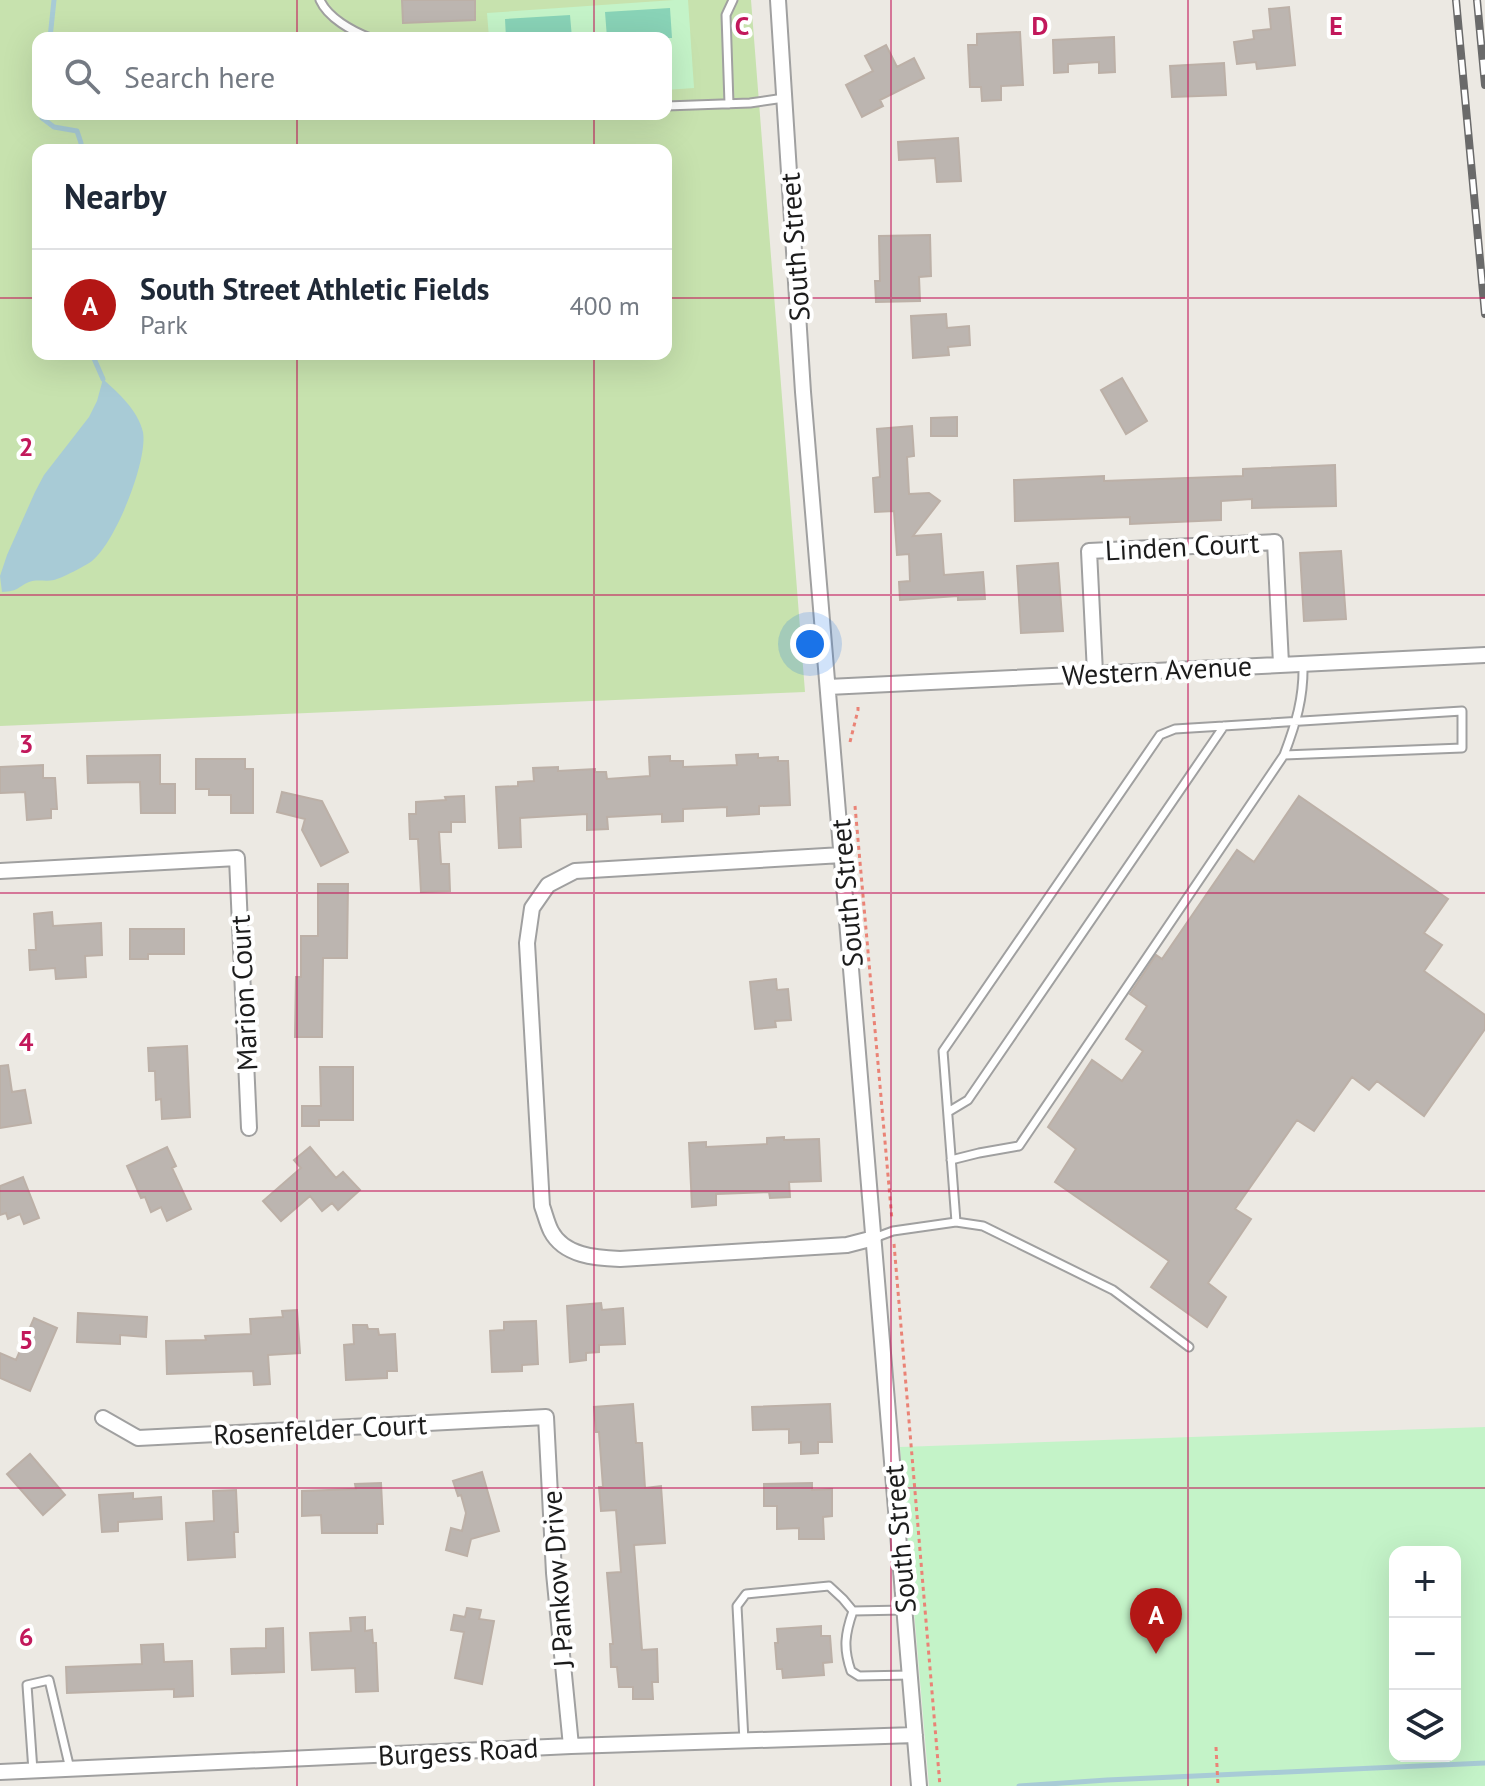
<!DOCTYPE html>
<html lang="en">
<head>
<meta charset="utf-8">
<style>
  :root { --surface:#fff; --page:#f6f6f7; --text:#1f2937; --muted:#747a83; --line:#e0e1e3; --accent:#b31715 }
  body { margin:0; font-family:"PT Sans",sans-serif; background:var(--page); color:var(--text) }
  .controls { position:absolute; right:24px; bottom:24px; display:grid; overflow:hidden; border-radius:16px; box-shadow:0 8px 32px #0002 }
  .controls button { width:72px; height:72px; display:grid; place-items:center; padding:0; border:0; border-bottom:2px solid var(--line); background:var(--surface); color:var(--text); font:40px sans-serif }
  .you { position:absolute; left:810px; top:644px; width:28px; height:28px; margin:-20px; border:6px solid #fff; border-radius:50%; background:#1a73e8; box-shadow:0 0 0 12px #1a73e833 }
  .badge { display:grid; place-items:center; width:52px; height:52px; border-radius:50%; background:var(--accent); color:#fff; font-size:26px; font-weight:700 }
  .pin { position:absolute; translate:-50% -66px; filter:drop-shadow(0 2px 4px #0008) }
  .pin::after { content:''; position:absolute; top:42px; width:28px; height:24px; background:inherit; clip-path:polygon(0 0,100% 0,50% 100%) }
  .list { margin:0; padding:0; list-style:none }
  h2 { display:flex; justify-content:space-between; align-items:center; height:104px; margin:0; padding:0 32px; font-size:34px }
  h2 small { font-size:26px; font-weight:400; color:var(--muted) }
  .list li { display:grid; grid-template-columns:52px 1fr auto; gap:24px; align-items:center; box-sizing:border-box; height:112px; padding:0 32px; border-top:2px solid var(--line) }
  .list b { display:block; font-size:30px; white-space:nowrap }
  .list p { margin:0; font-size:26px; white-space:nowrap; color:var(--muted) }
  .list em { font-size:26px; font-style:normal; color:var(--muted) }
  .icon { flex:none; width:44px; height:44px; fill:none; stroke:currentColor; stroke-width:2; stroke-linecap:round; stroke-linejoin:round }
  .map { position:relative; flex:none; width:1485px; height:1786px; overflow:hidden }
  .search { position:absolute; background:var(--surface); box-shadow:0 8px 32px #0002; left:32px; top:32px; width:640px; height:88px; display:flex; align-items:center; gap:20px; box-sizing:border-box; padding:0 28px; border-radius:16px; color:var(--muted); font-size:30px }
  .panel { position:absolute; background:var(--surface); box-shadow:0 8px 32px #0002; left:32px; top:144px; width:640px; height:216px; border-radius:16px }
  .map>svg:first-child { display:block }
</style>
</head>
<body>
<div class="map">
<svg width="1485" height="1786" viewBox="0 0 1485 1786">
  <rect width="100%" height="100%" fill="#ece9e3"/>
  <path fill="#c7e2ae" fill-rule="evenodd" d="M0 0H751L805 692 0 726ZM38 38H666V114H38ZM38 150H666V354H38Z"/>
  <path fill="#c4f3c8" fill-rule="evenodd" d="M674 0H688L694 88 666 90V38H489L487 13Z
    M1485 1427V1786H929L900 1447ZM1395 1552H1455V1756H1395Z"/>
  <path fill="#89d3b7" d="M670 8 672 38H607L605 12Z
    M570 15 572 38H506L505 19Z"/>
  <path fill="#a8cbd6" d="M103 379C118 393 138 410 143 432 148 461 115 543 92 561 85 566 62 578 54 580 46 582 37 579 29 582 16 588 19 591 2 592L0 576 7 555 35 492 44 475 89 417 97 401Z"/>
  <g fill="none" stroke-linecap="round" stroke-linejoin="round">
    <path stroke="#a8cbd6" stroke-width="5" d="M50 38 54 0
      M42 114V118L54 127 77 131 81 143V150
      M92 354 103 379
      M1019 1786 1107 1780 1485 1763"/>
  </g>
  <path fill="#bcb5b0" stroke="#bcb0a7" stroke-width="2" d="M402 0H475V20L403 23Z
    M1289 7 1295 65 1257 69 1256 62 1237 64 1234 42 1254 39 1253 31 1271 29 1269 9Z
    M1020 32 1023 85 1001 86V100L982 101 981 87H970L968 45H977V34Z
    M1114 37 1115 72 1099 73V62L1068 64V72L1054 73 1053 40Z
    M886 45 897 67 914 58 924 78 880 100 883 106 862 117 846 85 873 71 865 56Z
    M1224 63 1226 95 1172 97 1170 66Z
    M958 138 961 181 937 182 935 158 899 160 898 142Z
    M930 235 931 276 919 277 920 301 876 302 875 281H880L879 236Z
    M946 314 947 328 969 326 970 345 948 347 949 355 913 358 911 316Z
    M1122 378 1147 421 1126 434 1101 390Z
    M957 417V436H931V418Z
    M912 426 914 456 907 457 909 494 929 493 940 501 913 536 941 534 944 575 983 572 985 599 958 600V596L900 600 899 582 910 581 909 554 897 555 894 511 875 512 873 478 880 477 877 429Z
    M1335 465 1336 506 1252 508V499L1221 501V520L1130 524V517L1015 521 1014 480 1104 476V481L1243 476V469Z
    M1341 551 1346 619 1304 621 1300 553Z
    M1058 563 1063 631 1021 633 1017 566Z
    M758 754V758L778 757V761H788L790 805 759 806V814L727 816V807L683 809V821L662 822V814L607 817 608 829 587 830V814L520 818 521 847 499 848 496 787 518 786V782L534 781 533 768 558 767V771L595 769V772H606L607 779 650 776 649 757 670 756V761H683V767L737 765 736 755Z
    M160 755V784H175V813H141L140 782 88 783 87 756Z
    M196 759H245V769H253V813H231V795H209V789H196Z
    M43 765V778H55L57 809H51V818L27 820 25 792 0 793V767Z
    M282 792 322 801 348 852 321 866 302 830 305 819 277 812Z
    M464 796 465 822H451V832H439L441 864H449L450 891 421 892 418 839H410L409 814H416V802L446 800 445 797Z
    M1299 796 1448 899 1424 933 1442 945 1424 971 1485 1015V1029L1424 1116 1377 1081 1369 1090 1352 1077 1314 1131 1297 1120 1235 1209 1251 1219 1208 1283 1226 1297 1207 1327 1151 1287 1169 1261 1055 1182 1076 1149 1048 1127 1092 1060 1122 1081 1143 1051 1126 1039 1147 1006 1130 994 1156 955 1162 959 1237 850 1254 862Z
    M318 884H348L347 958H323L322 1037H295L296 977H301V936H318Z
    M52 912 53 926 101 923 102 955 85 956 86 977 56 979 55 968 30 970 29 950H36L34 914Z
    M130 929H184V954H148V959H130Z
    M776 979 777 990 788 989 791 1020 775 1021 776 1027 755 1029 750 982Z
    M187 1046 190 1117 162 1119 161 1099 156 1100 155 1071H149L148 1048Z
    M8 1065 12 1092 25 1090 31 1123 0 1128V1066Z
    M320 1067H353V1120H319V1126H302V1106H321Z
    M784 1137V1140L819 1139 821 1181 789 1182 790 1197 770 1198 769 1192 716 1194V1205L692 1207 689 1143 706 1142V1147L767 1144V1138Z
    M167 1147 176 1166 172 1168 191 1209 167 1221 161 1207 151 1212 145 1197 141 1198 127 1166Z
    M310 1147 336 1178 343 1172 360 1190 338 1210 332 1203 322 1211 310 1196 281 1221 263 1201 301 1168 294 1160Z
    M23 1177 39 1218 24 1224 20 1214 8 1219 6 1213 0 1215V1186Z
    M601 1303 602 1310 623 1308 625 1344 599 1345V1352L586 1353V1360L570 1362 567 1306Z
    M297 1310 300 1353 268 1355 270 1384 254 1385 253 1371 167 1374 166 1341 206 1340 205 1336 251 1334 250 1319 283 1317 282 1311Z
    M78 1313 147 1317 146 1337 120 1335V1344L77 1342Z
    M34 1318 57 1328 30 1391 0 1378V1353L16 1360Z
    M536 1321 538 1364 522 1365V1371L492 1372 490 1331 504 1330V1322Z
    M353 1325H367L368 1329H378L379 1335 395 1334 397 1371H387V1378L346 1380 344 1345 354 1344Z
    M633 1404 636 1443H642L645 1488 661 1486 665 1543 634 1545 642 1650 657 1649 658 1682H652L653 1699H633V1687H619L617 1667H611L610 1644H613L607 1573 621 1572 616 1510 601 1511 599 1487H603L599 1432H596L594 1407Z
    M830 1404 832 1442H818V1453L801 1454V1442L789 1443V1429L753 1430 752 1407Z
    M30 1454 65 1495 43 1515 7 1474Z
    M482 1472 499 1531 471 1539 467 1556 446 1550 451 1528 462 1531 466 1513 461 1495 458 1496 453 1481Z
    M381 1483 383 1524H377V1533H322L321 1515 302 1516V1491L356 1489 355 1484Z
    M812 1483V1490L832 1489V1516L823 1517 824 1539H799V1528L777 1529V1506H764V1484Z
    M236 1490 238 1532H234L235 1557 188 1560 186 1523 214 1521 213 1491Z
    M133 1493V1499L161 1497 162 1519 118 1522V1531L102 1532 99 1495Z
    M467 1608 481 1610 479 1619 494 1621 482 1684 455 1678 464 1632 451 1630 454 1615 465 1617Z
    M365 1617V1631L372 1630 373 1643H376L378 1691 356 1692 355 1668 312 1670 310 1633 351 1631 350 1618Z
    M821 1626V1636H830L832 1662 823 1663 824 1675 783 1678 782 1669H777L775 1643H778L777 1629Z
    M283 1628 284 1672 232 1674 231 1649 266 1648V1629Z
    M163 1644 164 1662 192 1661 193 1696 174 1697V1689L67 1693 66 1667 142 1664 141 1645Z"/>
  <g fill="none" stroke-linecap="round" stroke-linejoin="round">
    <g stroke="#a0a0a0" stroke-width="11">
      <path id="service" d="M320 0C328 18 352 31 370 38
        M729 104 726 15 733 0
        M666 106 750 103 784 98
        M948 1112 968 1100 1224 726
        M951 1160 979 1153 1019 1146 1284 755C1296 723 1304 698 1303 663
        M956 1222 943 1051 1160 735 1175 729 1462 711V748L1284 755
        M874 1238 893 1231 956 1222 983 1226 1113 1290 1189 1347
        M853 1611C845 1634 843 1648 851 1671L859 1676 911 1675
        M744 1741 737 1606 746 1594 829 1586 843 1599 853 1611 904 1610
        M33 1771 27 1685 49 1680 70 1769"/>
    </g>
    <g stroke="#a0a0a0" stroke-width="18">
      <path id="minor" d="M778 0 803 392 919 1786
        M1095 673 1089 551 1275 542 1281 664
        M828 687 1485 655
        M842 855 575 871 548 885 532 908 527 943 542 1206C545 1214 547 1223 551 1231 564 1256 596 1258 620 1259L847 1245 874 1238
        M0 871 237 858 249 1128
        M103 1418 138 1438 546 1417 554 1573 571 1746
        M0 1772 571 1746 915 1735"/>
    </g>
    <path stroke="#ea8376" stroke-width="3" stroke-dasharray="4 4" stroke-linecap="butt" d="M850 742 858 710V703
      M855 806 892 1220
      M894 1244 940 1786
      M1216 1747 1218 1786"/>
    <use href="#service" stroke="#fff" stroke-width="7"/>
    <use href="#minor" stroke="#fff" stroke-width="14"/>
    <g stroke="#6a6a6a" stroke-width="8">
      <path id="rail" d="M1456 0 1485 314
        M1477 0 1485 85"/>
    </g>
    <use href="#rail" stroke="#fff" stroke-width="5" stroke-dasharray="15" stroke-linecap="butt"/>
  </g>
  <path fill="none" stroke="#c2185b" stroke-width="2" stroke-opacity="0.55" d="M297 0V38M594 0V38M891 0V1786M1188 0V1786M297 114V150M594 114V150M0 298H38M666 298H1485M297 354V1786M594 354V1786M0 595H1485M0 893H1485M0 1191H1485M0 1488H1485"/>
  <g text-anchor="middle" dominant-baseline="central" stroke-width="8" stroke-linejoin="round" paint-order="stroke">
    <g font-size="28" fill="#1c1c1c" stroke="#fff">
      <text transform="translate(794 247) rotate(-94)">South Street</text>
      <text transform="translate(1182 546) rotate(-3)">Linden Court</text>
      <text transform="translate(1157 670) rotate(-3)">Western Avenue</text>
      <text transform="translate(846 893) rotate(-95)">South Street</text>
      <text transform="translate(243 993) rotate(-93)">Marion Court</text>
      <text transform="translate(320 1429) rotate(-3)">Rosenfelder Court</text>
      <text transform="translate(899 1539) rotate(-95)">South Street</text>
      <text transform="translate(557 1579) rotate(-94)">J Pankow Drive</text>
      <text transform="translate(458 1751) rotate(-3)">Burgess Road</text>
    </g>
  </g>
  <g font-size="26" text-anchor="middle" font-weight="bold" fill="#c2185b" stroke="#fff" stroke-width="8" stroke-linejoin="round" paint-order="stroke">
    <text x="742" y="35">C</text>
    <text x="1040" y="35">D</text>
    <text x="1336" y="35">E</text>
    <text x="26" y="456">2</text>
    <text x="26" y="753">3</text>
    <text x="26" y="1051">4</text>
    <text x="26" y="1349">5</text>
    <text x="26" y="1646">6</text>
  </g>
</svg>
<div class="controls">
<button>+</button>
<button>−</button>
<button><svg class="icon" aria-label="layers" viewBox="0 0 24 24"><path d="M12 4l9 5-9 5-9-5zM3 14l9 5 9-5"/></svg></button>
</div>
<div class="you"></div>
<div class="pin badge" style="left:1156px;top:1654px">A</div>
<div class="search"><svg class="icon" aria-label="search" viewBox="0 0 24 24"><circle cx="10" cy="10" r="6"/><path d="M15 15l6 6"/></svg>Search here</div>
<section class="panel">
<h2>Nearby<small></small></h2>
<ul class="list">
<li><span class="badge">A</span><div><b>South Street Athletic Fields</b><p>Park</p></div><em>400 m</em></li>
</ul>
</section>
</div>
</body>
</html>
